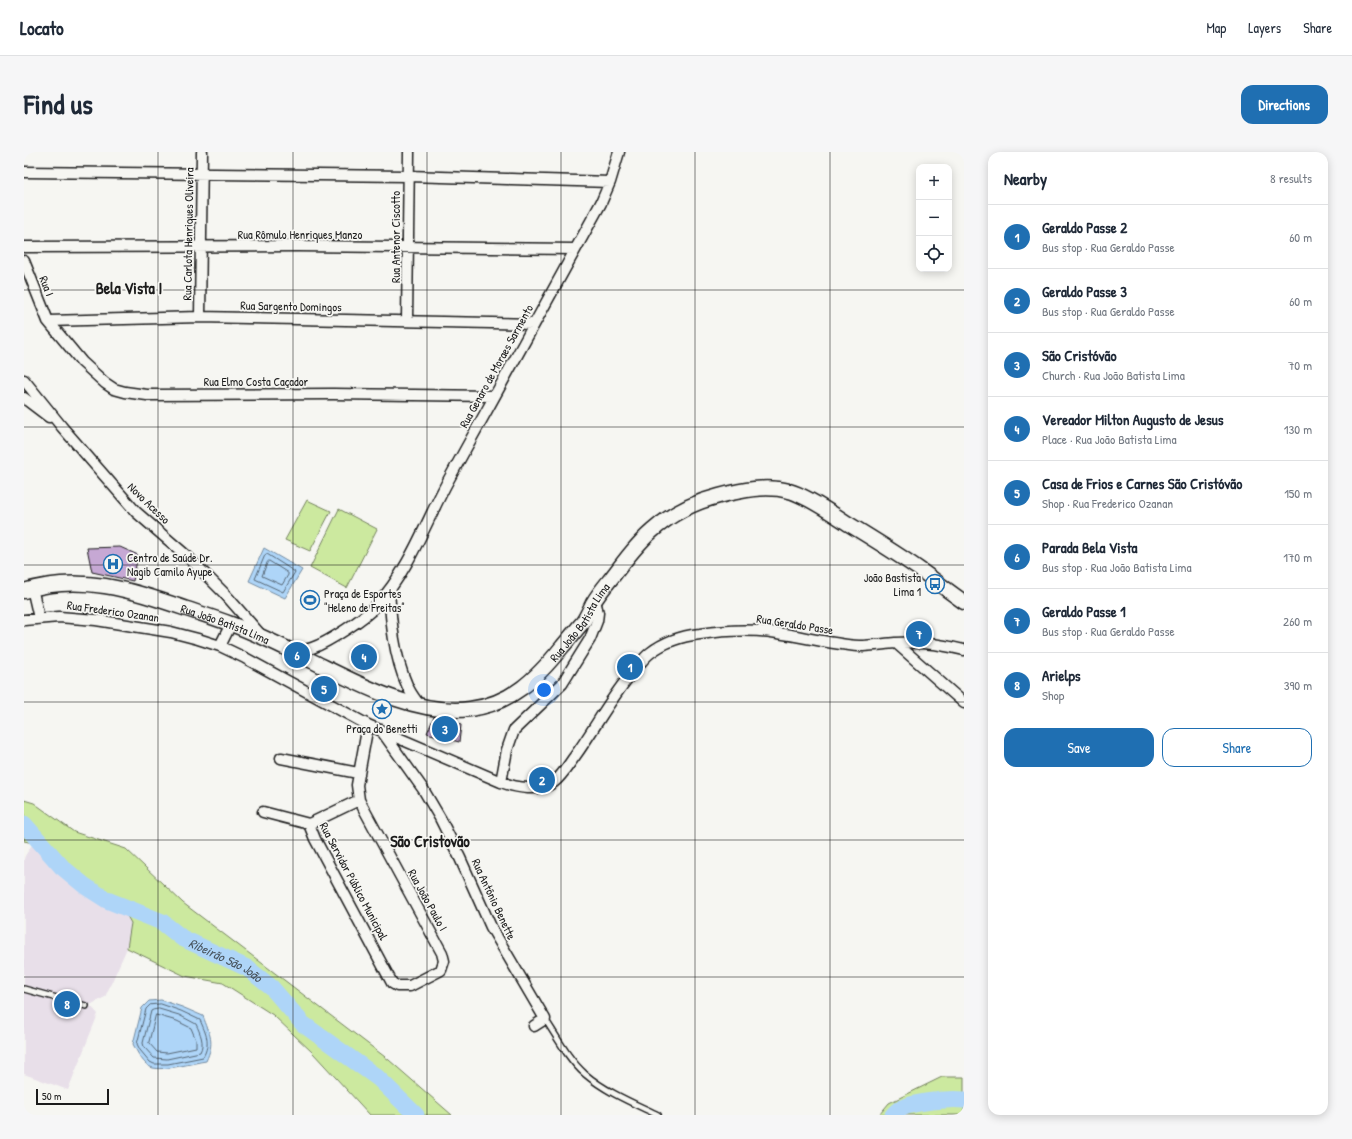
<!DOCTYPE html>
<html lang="en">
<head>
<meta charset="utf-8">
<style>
  :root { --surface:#fff; --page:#f6f6f7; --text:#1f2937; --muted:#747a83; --line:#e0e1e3; --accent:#1f6fb2 }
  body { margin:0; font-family:"Patrick Hand",sans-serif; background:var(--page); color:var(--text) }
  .controls { position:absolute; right:12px; top:12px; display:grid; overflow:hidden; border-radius:8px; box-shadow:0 2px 10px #0003 }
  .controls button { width:36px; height:36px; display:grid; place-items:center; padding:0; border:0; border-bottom:1px solid var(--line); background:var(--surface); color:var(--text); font:20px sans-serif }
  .scale { position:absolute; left:12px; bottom:10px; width:73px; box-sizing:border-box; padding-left:4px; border:2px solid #1c1c1c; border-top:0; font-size:11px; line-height:14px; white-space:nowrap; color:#1c1c1c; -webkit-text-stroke:3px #f6f6f2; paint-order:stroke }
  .you { position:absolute; left:520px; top:538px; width:14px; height:14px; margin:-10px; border:3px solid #fff; border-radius:50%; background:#1a73e8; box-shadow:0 0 0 6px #1a73e833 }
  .badge { display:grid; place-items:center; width:26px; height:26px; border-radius:50%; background:var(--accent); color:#fff; font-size:13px; font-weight:700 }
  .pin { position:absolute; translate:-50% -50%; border:2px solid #fff; box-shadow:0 1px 4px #0006 }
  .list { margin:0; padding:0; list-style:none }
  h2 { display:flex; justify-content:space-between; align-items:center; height:52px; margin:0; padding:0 16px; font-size:17px }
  h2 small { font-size:13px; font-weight:400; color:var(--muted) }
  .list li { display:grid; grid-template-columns:26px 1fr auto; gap:12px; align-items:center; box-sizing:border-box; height:64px; padding:0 16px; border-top:1px solid var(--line) }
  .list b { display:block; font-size:15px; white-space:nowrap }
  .list p { margin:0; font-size:13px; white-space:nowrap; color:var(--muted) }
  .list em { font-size:13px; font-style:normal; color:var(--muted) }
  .actions { display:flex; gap:8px; padding:12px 16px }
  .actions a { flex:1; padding:9px 0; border:1px solid var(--accent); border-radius:12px; text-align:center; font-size:14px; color:var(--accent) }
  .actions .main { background:var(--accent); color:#fff }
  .icon { flex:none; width:22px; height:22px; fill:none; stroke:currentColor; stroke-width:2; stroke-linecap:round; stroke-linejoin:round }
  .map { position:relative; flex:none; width:940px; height:963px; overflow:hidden; border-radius:12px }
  header { display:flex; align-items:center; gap:24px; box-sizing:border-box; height:56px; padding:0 20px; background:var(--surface); border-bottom:1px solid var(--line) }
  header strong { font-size:19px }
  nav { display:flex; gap:22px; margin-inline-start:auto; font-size:14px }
  .intro { display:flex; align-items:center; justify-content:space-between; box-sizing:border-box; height:96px; padding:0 24px }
  h1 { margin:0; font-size:28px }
  .button { padding:10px 18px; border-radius:12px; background:var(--accent); color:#fff; font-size:14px; font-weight:700 }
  main { display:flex; gap:24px; padding:0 24px }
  aside { flex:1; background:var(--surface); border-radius:12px; box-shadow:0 2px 10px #0003 }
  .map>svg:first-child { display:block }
</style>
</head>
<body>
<header>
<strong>Locato</strong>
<nav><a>Map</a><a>Layers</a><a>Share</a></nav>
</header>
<div class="intro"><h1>Find us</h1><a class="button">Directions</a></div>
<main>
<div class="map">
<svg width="940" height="963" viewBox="0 0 940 963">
  <rect width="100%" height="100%" fill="#f6f6f2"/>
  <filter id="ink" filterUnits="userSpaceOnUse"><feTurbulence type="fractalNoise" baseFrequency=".025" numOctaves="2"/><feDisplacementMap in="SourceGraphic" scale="8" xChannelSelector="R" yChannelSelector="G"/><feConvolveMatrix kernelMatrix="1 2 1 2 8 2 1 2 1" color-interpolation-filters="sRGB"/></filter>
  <g filter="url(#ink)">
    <path fill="#e8dfe9" d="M12 686 38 715 61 734 87 749 90 754 103 764 107 771 103 796 81 845 66 853 74 862 44 938 0 922V707L1 704Z"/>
    <path fill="#cce99f" stroke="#74825e" d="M283 348 307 359 286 399 261 388Z
      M315 357 353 377 323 436 286 416Z
      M0 648 10 651 50 680 102 697 159 751 365 908 428 963H346L289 901 249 863 199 831 161 824 103 796 107 771 103 764 9 691 0 689Z
      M918 925H940V963H855L865 951Z"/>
    <path fill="#aed5f8" stroke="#748ba0" d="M240 396 278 418 261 446 225 429Z
      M137 848 158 855 179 864C186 883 191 890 182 909 168 911 141 919 129 916 120 914 113 900 109 892L118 856 125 849Z"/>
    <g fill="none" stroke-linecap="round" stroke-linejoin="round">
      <path stroke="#566674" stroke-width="1" d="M243 402 271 420 259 440 231 427 241 403Z
        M245 409 264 421V423L258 433 238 424 243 411Z
        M137 852 157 859 176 868C182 882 187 891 179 905L144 912H130L126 910 116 898 113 892 122 857 126 853Z
        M135 857 155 863 172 872C176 881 181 891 176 900L143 907 130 906 120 895 119 891 127 859 129 858Z
        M132 863 153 869 167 876 172 888V895L143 901 133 900 125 891Z"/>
      <g stroke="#aed5f8" stroke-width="17">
        <path id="s1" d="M0 672 38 715 61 734 83 748 138 770 158 786 223 816 248 836 279 872 354 926 392 963"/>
        <path d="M869 963C871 961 873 958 876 957 888 950 927 946 940 948"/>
      </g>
    </g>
    <path fill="#c6a8d4" stroke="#1c1c1c" d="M96 395 114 403 109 429 68 420 63 396Z
      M410 565 419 566 437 573 435 590 403 581Z"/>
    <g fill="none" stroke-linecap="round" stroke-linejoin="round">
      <g stroke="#1c1c1c" stroke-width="8">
        <path id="lane" d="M0 837 62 854
          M521 867C533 885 544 907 561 922 582 940 609 951 634 963"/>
      </g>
      <g stroke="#1c1c1c" stroke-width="13">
        <path id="street" d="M0 20 384 24 586 30
          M0 95 274 94 551 97
          M0 109 24 169 58 210 81 231 90 237 101 240 123 243 309 242 470 244
          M176 165 178 0
          M24 169 176 165 509 172
          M383 169 385 0
          M0 228 38 275 112 360 164 405 200 441 236 482
          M0 246 25 265
          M8 436 15 466
          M365 438C367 470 370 504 383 533 386 541 392 548 396 554
          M0 468 35 465 72 468 147 480 174 487 196 494 221 506 344 573 477 630C493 636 515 640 530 630 538 624 545 612 551 604 572 575 589 541 613 515 617 510 621 505 626 501 640 490 658 484 676 482 702 478 728 477 754 481 781 485 807 492 835 494 847 494 859 492 871 491 895 489 917 492 940 498
          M872 491 940 551
          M196 494 207 472
          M270 500C276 499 282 498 288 496 305 490 341 466 353 453 386 417 402 369 425 327 475 235 526 143 577 51L586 30 595 0
          M357 578 399 637 416 666 436 706 467 775 521 867 510 874
          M257 606 334 621
          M477 630 483 598 490 578 538 532 566 487 573 469 574 461 571 448
          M335 648 285 672 291 687 368 831 373 834H386L417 818 420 809 418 801 335 648 333 633 344 573
          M239 660 285 672"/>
      </g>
      <g stroke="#1c1c1c" stroke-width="17">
        <g id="secondary">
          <path id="s2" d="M0 439C56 421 107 438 160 456 175 461 191 466 207 472 234 482 260 495 286 508 333 531 392 564 446 557 487 552 513 526 538 495 545 487 552 478 559 470 563 464 566 457 569 451 575 441 582 433 589 424 601 408 613 392 628 379 647 362 671 350 695 344 718 338 742 333 765 339 781 343 808 361 823 371 846 385 869 399 892 415 908 426 924 439 940 450"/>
        </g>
      </g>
      <use href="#lane" stroke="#f6f6f2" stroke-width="5"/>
      <use href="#street" stroke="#f6f6f2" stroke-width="10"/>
      <use href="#secondary" stroke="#f6f6f2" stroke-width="14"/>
    </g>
  </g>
  <path fill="none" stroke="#1c1c1c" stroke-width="1" stroke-opacity="0.55" d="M134 0V963M269 0V963M403 0V963M537 0V963M671 0V963M806 0V963M0 138H940M0 275H940M0 413H940M0 550H940M0 688H940M0 825H940"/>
  <defs>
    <g id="hospital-ring" transform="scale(1)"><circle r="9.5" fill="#f6f6f2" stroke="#1f6fb2" stroke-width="1.5"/><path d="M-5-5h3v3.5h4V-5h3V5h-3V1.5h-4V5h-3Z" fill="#1f6fb2"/></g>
    <g id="bus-ring" transform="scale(1)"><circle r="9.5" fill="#f6f6f2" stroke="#1f6fb2" stroke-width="1.5"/><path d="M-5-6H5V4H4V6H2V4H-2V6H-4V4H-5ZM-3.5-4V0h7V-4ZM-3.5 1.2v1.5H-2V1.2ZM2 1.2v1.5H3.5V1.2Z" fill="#1f6fb2"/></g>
    <g id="stadium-ring" transform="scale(1)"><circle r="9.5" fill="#f6f6f2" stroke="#1f6fb2" stroke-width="1.5"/><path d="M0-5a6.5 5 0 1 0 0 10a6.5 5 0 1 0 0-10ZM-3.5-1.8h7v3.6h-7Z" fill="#1f6fb2"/></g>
    <g id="sight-ring" transform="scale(1)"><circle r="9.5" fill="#f6f6f2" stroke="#1f6fb2" stroke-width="1.5"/><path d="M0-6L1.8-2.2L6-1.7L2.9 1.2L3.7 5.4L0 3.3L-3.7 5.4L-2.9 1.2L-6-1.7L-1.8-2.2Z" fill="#1f6fb2"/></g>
  </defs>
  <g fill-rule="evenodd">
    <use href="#hospital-ring" x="89" y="412"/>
    <use href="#bus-ring" x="911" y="432"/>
    <use href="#stadium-ring" x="286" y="448"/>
    <use href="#sight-ring" x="358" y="557"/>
  </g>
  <g text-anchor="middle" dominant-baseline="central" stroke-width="3.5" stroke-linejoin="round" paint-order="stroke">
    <g font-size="12" fill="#1c1c1c" stroke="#f6f6f2">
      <text transform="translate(164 82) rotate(-89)">Rua Carlota Henriques Oliveira</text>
      <text x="276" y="82">Rua Rômulo Henriques Manzo</text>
      <text transform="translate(371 85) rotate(-90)">Rua Antenor Ciscotto</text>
      <text transform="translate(23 134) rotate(69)">Rua I</text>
      <text transform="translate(267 154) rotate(1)">Rua Sargento Domingos</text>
      <text transform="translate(472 214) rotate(-61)">Rua Genaro de Moraes Sarmento</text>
      <text x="232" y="229">Rua Elmo Costa Caçador</text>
      <text transform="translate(125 351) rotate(44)">Novo Acesso</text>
      <text transform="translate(89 459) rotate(8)">Rua Frederico Ozanan</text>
      <text stroke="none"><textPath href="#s2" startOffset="615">Rua João Batista Lima</textPath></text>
      <text stroke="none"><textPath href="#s2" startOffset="208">Rua João Batista Lima</textPath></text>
      <text transform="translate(771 472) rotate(9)">Rua Geraldo Passe</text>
      <text transform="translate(330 729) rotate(62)">Rua Servidor Público Municipal</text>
      <text transform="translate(470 747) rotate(65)">Rua Antônio Benette</text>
      <text transform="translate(404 748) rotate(61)">Rua João Paulo I</text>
    </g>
    <g font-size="12" fill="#1c1c1c" stroke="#f6f6f2" text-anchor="start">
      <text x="103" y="405">Centro de Saúde Dr.<tspan x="103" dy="14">Nagib Camilo Ayupe</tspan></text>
      <text x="897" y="425" text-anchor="end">João Bastista<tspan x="897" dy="14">Lima 1</tspan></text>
      <text x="300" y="441">Praça de Esportes<tspan x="300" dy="14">"Heleno de Freitas"</tspan></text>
      <text x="358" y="576" text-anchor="middle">Praça do Benetti</text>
    </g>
    <g font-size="13" font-style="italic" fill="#48545e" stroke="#f6f6f2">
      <text stroke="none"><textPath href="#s1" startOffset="247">Ribeirão São João</textPath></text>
    </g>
    <g font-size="16" font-weight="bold" fill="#1c1c1c" stroke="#f6f6f2">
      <text x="105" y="136">Bela Vista I</text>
      <text x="406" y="689">São Cristovão</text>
    </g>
  </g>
</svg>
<div class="controls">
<button>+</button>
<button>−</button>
<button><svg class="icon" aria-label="locate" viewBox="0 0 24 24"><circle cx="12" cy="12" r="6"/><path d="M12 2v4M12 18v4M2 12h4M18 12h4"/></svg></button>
</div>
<div class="scale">50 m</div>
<div class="you"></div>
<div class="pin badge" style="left:606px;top:515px">1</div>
<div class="pin badge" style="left:518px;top:628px">2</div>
<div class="pin badge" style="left:421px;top:577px">3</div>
<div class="pin badge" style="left:340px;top:505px">4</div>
<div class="pin badge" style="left:300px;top:537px">5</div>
<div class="pin badge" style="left:273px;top:503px">6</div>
<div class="pin badge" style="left:895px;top:482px">7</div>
<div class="pin badge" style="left:43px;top:852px">8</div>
</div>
<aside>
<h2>Nearby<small>8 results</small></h2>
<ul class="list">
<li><span class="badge">1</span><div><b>Geraldo Passe 2</b><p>Bus stop · Rua Geraldo Passe</p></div><em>60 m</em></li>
<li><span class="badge">2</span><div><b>Geraldo Passe 3</b><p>Bus stop · Rua Geraldo Passe</p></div><em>60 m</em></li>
<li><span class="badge">3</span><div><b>São Cristóvão</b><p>Church · Rua João Batista Lima</p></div><em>70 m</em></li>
<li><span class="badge">4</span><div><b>Vereador Milton Augusto de Jesus</b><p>Place · Rua João Batista Lima</p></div><em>130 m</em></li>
<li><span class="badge">5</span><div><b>Casa de Frios e Carnes São Cristóvão</b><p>Shop · Rua Frederico Ozanan</p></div><em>150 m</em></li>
<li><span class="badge">6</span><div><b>Parada Bela Vista</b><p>Bus stop · Rua João Batista Lima</p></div><em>170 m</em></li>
<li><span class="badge">7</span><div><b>Geraldo Passe 1</b><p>Bus stop · Rua Geraldo Passe</p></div><em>260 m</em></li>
<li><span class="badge">8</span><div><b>Arielps</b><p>Shop</p></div><em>390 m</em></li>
</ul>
<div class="actions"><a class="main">Save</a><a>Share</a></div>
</aside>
</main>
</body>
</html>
